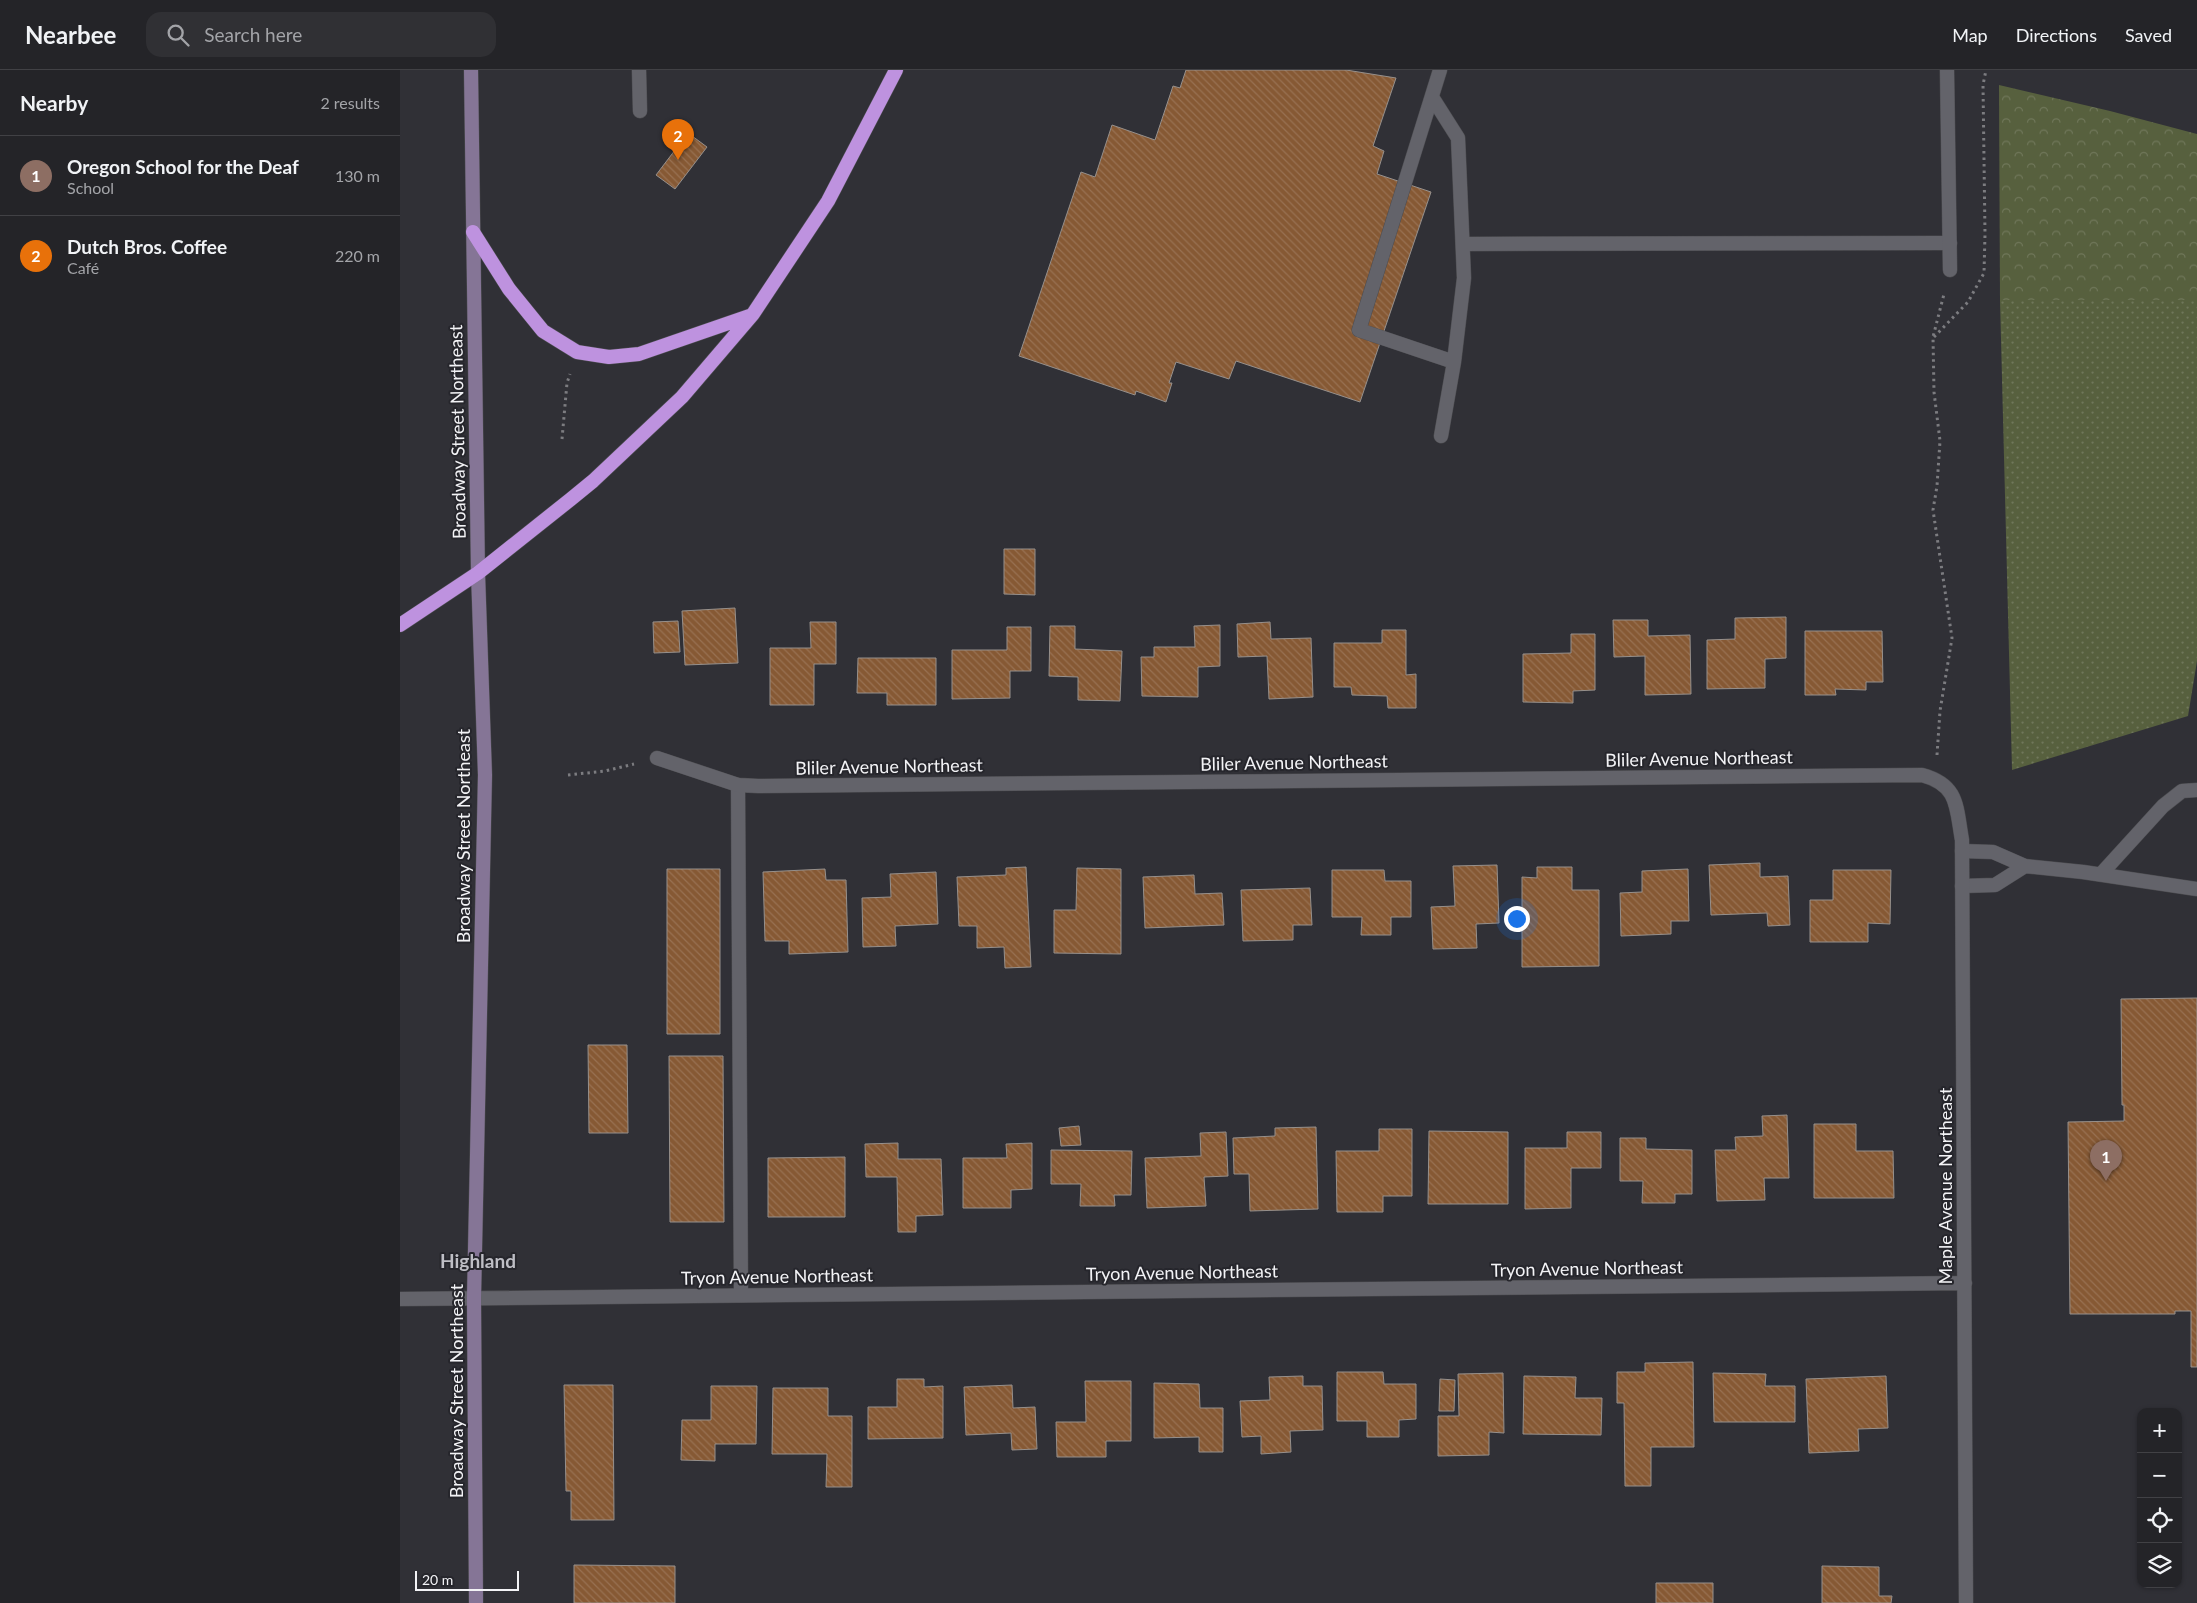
<!DOCTYPE html>
<html lang="en">
<head>
<meta charset="utf-8">
<style>
  :root { --surface:#242428; --page:#303034; --text:#f1f3f6; --muted:#a3a4a8; --line:#414145; --accent:#58c9e4 }
  body { margin:0; font-family:Lato,sans-serif; background:var(--page); color:var(--text) }
  .controls { position:absolute; right:15px; bottom:15px; display:grid; overflow:hidden; border-radius:10px; box-shadow:0 1px 4px #0004 }
  .controls button { width:45px; height:45px; display:grid; place-items:center; padding:0; border:0; border-bottom:1px solid var(--line); background:var(--surface); color:var(--text); font:25px sans-serif }
  .scale { position:absolute; left:15px; bottom:12px; width:104px; box-sizing:border-box; padding-left:5px; border:2px solid #f3f3f6; border-top:0; font-size:14px; line-height:18px; white-space:nowrap; color:#f3f3f6; -webkit-text-stroke:4px #26262c; paint-order:stroke }
  .you { position:absolute; left:1116px; top:848px; width:18px; height:18px; margin:-12px; border:4px solid #fff; border-radius:50%; background:#1a73e8; box-shadow:0 0 0 8px #1a73e833 }
  .badge { display:grid; place-items:center; width:32px; height:32px; border-radius:50%; background:var(--accent); color:#fff; font-size:16px; font-weight:700 }
  .pin { position:absolute; translate:-50% -41px; filter:drop-shadow(0 1px 2px #0008) }
  .pin::after { content:''; position:absolute; top:26px; width:18px; height:15px; background:inherit; clip-path:polygon(0 0,100% 0,50% 100%) }
  .list { margin:0; padding:0; list-style:none }
  h2 { display:flex; justify-content:space-between; align-items:center; height:65px; margin:0; padding:0 20px; font-size:21px }
  h2 small { font-size:16px; font-weight:400; color:var(--muted) }
  .list li { display:grid; grid-template-columns:32px 1fr auto; gap:15px; align-items:center; box-sizing:border-box; height:80px; padding:0 20px; border-top:1px solid var(--line) }
  .list b { display:block; font-size:19px; white-space:nowrap }
  .list p { margin:0; font-size:16px; white-space:nowrap; color:var(--muted) }
  .list em { font-size:16px; font-style:normal; color:var(--muted) }
  .icon { flex:none; width:28px; height:28px; fill:none; stroke:currentColor; stroke-width:2; stroke-linecap:round; stroke-linejoin:round }
  .map { position:relative; flex:none; width:1797px; height:1533px; overflow:hidden }
  header { display:flex; align-items:center; gap:30px; box-sizing:border-box; height:70px; padding:0 25px; background:var(--surface); border-bottom:1px solid var(--line) }
  header strong { font-size:24px }
  nav { display:flex; gap:28px; margin-inline-start:auto; font-size:18px }
  .search { width:350px; height:45px; background:var(--page); display:flex; align-items:center; gap:12px; box-sizing:border-box; padding:0 18px; border-radius:15px; color:var(--muted); font-size:19px }
  main { display:flex }
  aside { flex:1; background:var(--surface) }
  .map>svg:first-child { display:block }
</style>
</head>
<body>
<header>
<strong>Nearbee</strong>
<div class="search"><svg class="icon" aria-label="search" viewBox="0 0 24 24"><circle cx="10" cy="10" r="6"/><path d="M15 15l6 6"/></svg>Search here</div>
<nav><a>Map</a><a>Directions</a><a>Saved</a></nav>
</header>
<main>
<aside>
<h2>Nearby<small>2 results</small></h2>
<ul class="list">
<li><span class="badge" style="background:#8d6e63">1</span><div><b>Oregon School for the Deaf</b><p>School</p></div><em>130 m</em></li>
<li><span class="badge" style="background:#e8710a">2</span><div><b>Dutch Bros. Coffee</b><p>Café</p></div><em>220 m</em></li>
</ul>
</aside>
<div class="map">
<svg width="1797" height="1533" viewBox="0 0 1797 1533">
  <defs>
    <pattern id="grass-dots" width="8" height="8" patternUnits="userSpaceOnUse" patternTransform="scale(1.25)"><rect width="8" height="8" fill="#57603e"/><path d="M2 2h.1M6 6h.1" fill="none" stroke="#70775a" stroke-width="1.8" stroke-linecap="round"/></pattern>
    <pattern id="forest-crowns" width="20" height="18" patternUnits="userSpaceOnUse" patternTransform="scale(1.25)"><rect width="20" height="18" fill="#57603e"/><path d="M2 6a3 3 0 1 1 6 0M12 15a3 3 0 1 1 6 0" fill="none" stroke="#70775a"/></pattern>
    <pattern id="building-back-hatch" width="6" height="6" patternUnits="userSpaceOnUse" patternTransform="scale(1.25)"><rect width="6" height="6" fill="#865934"/><path d="M-1 5l2 2M0 0l6 6M5-1l2 2" fill="none" stroke="#987152"/></pattern>
  </defs>
  <rect width="100%" height="100%" fill="#303036"/>
  <path fill="url(#grass-dots)" d="M1600 230H1797V591L1788 646 1612 700Z"/>
  <path fill="url(#forest-crowns)" d="M1599 15 1710 41 1797 64V230H1600Z"/>
  <path fill="url(#building-back-hatch)" stroke="#96908c" d="M786 0H946L996 8 973 76 984 81 977 104 1031 122 960 332 836 291 829 309 776 292 769 313H772L766 332 736 321 735 325 619 286 681 102 695 107 712 55 755 70 773 16 780 18Z
    M288 63 307 77 275 119 256 105Z
    M604 479H635V525L604 524Z
    M335 538 338 593 285 595 282 541Z
    M1386 547V588L1365 589V618L1307 619V570L1335 569V548Z
    M1213 550H1248V566L1290 565 1291 624 1245 625V586L1214 587Z
    M278 551 280 582 254 583 253 552Z
    M410 552H436V594H414V635H370V578H411Z
    M870 552 871 569 911 568 913 627 869 629 867 586 838 587 837 554Z
    M820 555V596L798 597V627L742 626 741 587H754V577H795L794 556Z
    M650 556H675V579L722 581 720 631 678 630V607L649 606Z
    M607 557H631V601H610V628L552 629V580H607Z
    M982 560H1006V605L1016 604V638H988L987 626 952 625 951 617H934V573H982Z
    M1405 561H1482L1483 612H1466V620L1435 619 1436 625H1405Z
    M1171 564H1195V620L1173 621V633L1123 632V584L1171 583Z
    M458 588H536V635H487V623H457Z
    M1360 793V807L1388 806 1390 855 1368 856 1367 843 1311 845 1309 795Z
    M1097 795 1099 853 1076 854 1077 878 1033 879 1031 837 1055 836 1053 796Z
    M626 797 631 897 605 898 604 877 577 878V856H559L557 807 606 805V798Z
    M1137 797H1172V820H1199V896L1122 897V807L1137 808Z
    M677 798 721 799V884L654 883V840H676Z
    M267 799H320V964H267Z
    M425 799 426 810H446L448 882 389 884V871H365L363 802Z
    M1288 799 1289 851H1271V864L1221 866 1220 823 1242 822V801Z
    M932 800H984L985 811H1011V847H991V865H961L962 847H932Z
    M1433 800H1491L1490 854 1468 853V872H1410V830H1433Z
    M536 802 538 854 495 856 496 876 463 877 462 828 491 827 490 804Z
    M794 805 795 824 822 823 824 855 745 858 743 807Z
    M910 818 912 855H893V870L843 871 841 820Z
    M1797 928V1297H1791V1241H1775V1244H1670L1668 1052 1724 1051V1035H1722L1721 929Z
    M188 975H227L228 1063H189Z
    M269 986H323L324 1152H270Z
    M1387 1045 1389 1108H1364L1365 1130 1317 1131 1315 1080H1336L1335 1067 1363 1066 1362 1046Z
    M1414 1054H1456V1081H1493L1494 1128H1414Z
    M679 1056 681 1075 661 1076 659 1058Z
    M916 1057 918 1139 850 1141 849 1104H834L833 1068 875 1066V1058Z
    M979 1059H1012V1126H983V1142H937L936 1081H979Z
    M1029 1061 1108 1062V1134H1028Z
    M826 1062 828 1106 804 1107 806 1136 747 1138 745 1088 801 1086 800 1063Z
    M1167 1062H1201V1098H1171V1138L1125 1139V1078H1167Z
    M1220 1068H1246V1079L1292 1080V1124H1275V1133H1242L1243 1111H1220Z
    M498 1073V1089H541L543 1145 516 1146V1162H498L497 1107H466L465 1074Z
    M632 1073V1119L611 1120V1138H563V1088H607L606 1074Z
    M651 1080 732 1081 731 1125H714L715 1136H680L681 1114H651Z
    M445 1087V1147H368V1088Z
    M1293 1292 1294 1377H1251V1416H1225L1224 1333H1217V1302H1245V1293Z
    M937 1302H983L984 1314H1016V1349L999 1350V1367H967V1351H937Z
    M1103 1303 1104 1363 1089 1362V1385L1038 1386V1346H1059L1058 1304Z
    M1313 1303 1366 1304 1365 1316H1395V1352H1314Z
    M903 1306V1316H922L923 1360 890 1361 891 1382 861 1384V1366L842 1367 840 1331 870 1330 869 1307Z
    M1124 1306 1176 1307 1175 1328H1202L1201 1365 1123 1364Z
    M1486 1306 1488 1358 1458 1359 1459 1381 1409 1383 1406 1309Z
    M497 1309H524V1317L543 1316V1368L468 1369V1337H497Z
    M1040 1309 1055 1310 1054 1341H1039Z
    M685 1311H731V1371H706V1387H657L656 1352H686Z
    M754 1313 799 1314 800 1338H823V1382H799V1367L754 1368Z
    M164 1315H213L214 1450H171V1421H166Z
    M612 1315 613 1338 635 1337 637 1379 612 1380 611 1363 566 1365 564 1317Z
    M311 1316H357L356 1374H315V1391L281 1390 282 1350H311Z
    M373 1318H428V1346H452V1417H426L427 1384H372Z
    M174 1495 275 1496V1533H174Z
    M1422 1496 1479 1497V1526H1492L1491 1533H1422Z
    M1256 1513H1313V1533H1256Z"/>
  <g fill="none" stroke-linecap="round" stroke-linejoin="round">
    <g stroke="#4d4d51" stroke-width="15">
      <path id="service" d="M239 0 240 41
        M1040 0 959 260 1054 292
        M1032 27 1058 68 1064 208 1054 292 1041 366
        M1063 174 1550 173
        M338 715 341 1225
        M1562 781 1593 782 1625 796 1595 815 1562 816
        M1625 796 1683 802 1797 819
        M1701 804 1763 736 1782 721 1797 720"/>
    </g>
    <g stroke="#4d4d51" stroke-width="15">
      <path id="minor" d="M1547 0 1550 200
        M257 688 338 715 358 716 1522 705C1559 715 1556 737 1562 770L1566 1533
        M0 1229 1565 1213"/>
    </g>
    <g stroke="#4d4d51" stroke-width="15">
      <path id="secondary" d="M71 0 78 503 85 705 74 1228 76 1533"/>
    </g>
    <g stroke="#4d4d51" stroke-width="15">
      <path id="trunk" d="M73 162 109 219 143 261 177 282 209 287 239 284 352 245
        M0 555 78 503 171 429 193 411 282 327 353 244 428 131 496 0"/>
    </g>
    <path stroke="#7c7c80" stroke-width="3" stroke-dasharray="2.5 4" stroke-linecap="butt" d="M1534 267 1568 232 1584 203 1585 164 1583 15 1586 0
      M162 369 167 313 170 304
      M1537 685 1540 641 1552 568 1533 440 1537 416 1540 371 1534 322 1533 267 1544 224
      M168 705 205 701 234 694"/>
    <use href="#service" stroke="#63636a" stroke-width="14"/>
    <use href="#minor" stroke="#63636a" stroke-width="14"/>
    <use href="#secondary" stroke="#857596" stroke-width="14"/>
    <use href="#trunk" stroke="#be92df" stroke-width="14"/>
  </g>
  <g text-anchor="middle" dominant-baseline="central" stroke-width="4" stroke-linejoin="round" paint-order="stroke">
    <g font-size="18" fill="#f3f3f6" stroke="#26262c">
      <text transform="translate(57 362) rotate(-91)">Broadway Street Northeast</text>
      <text transform="translate(1299 688) rotate(-1)">Bliler Avenue Northeast</text>
      <text transform="translate(894 692) rotate(-1)">Bliler Avenue Northeast</text>
      <text transform="translate(489 696) rotate(-1)">Bliler Avenue Northeast</text>
      <text transform="translate(63 766) rotate(-90)">Broadway Street Northeast</text>
      <text transform="translate(1545 1116) rotate(-90)">Maple Avenue Northeast</text>
      <text transform="translate(1187 1198) rotate(-1)">Tryon Avenue Northeast</text>
      <text transform="translate(782 1202) rotate(-1)">Tryon Avenue Northeast</text>
      <text transform="translate(377 1206) rotate(-1)">Tryon Avenue Northeast</text>
      <text transform="translate(56 1321) rotate(-90)">Broadway Street Northeast</text>
    </g>
    <g font-size="19" font-weight="bold" fill="#bebec5" stroke="#26262c">
      <text x="78" y="1190">Highland</text>
    </g>
  </g>
</svg>
<div class="controls">
<button>+</button>
<button>−</button>
<button><svg class="icon" aria-label="locate" viewBox="0 0 24 24"><circle cx="12" cy="12" r="6"/><path d="M12 2v4M12 18v4M2 12h4M18 12h4"/></svg></button>
<button><svg class="icon" aria-label="layers" viewBox="0 0 24 24"><path d="M12 4l9 5-9 5-9-5zM3 14l9 5 9-5"/></svg></button>
</div>
<div class="scale">20 m</div>
<div class="you"></div>
<div class="pin badge" style="left:1706px;top:1111px;background:#8d6e63">1</div>
<div class="pin badge" style="left:278px;top:90px;background:#e8710a">2</div>
</div>
</main>
</body>
</html>
